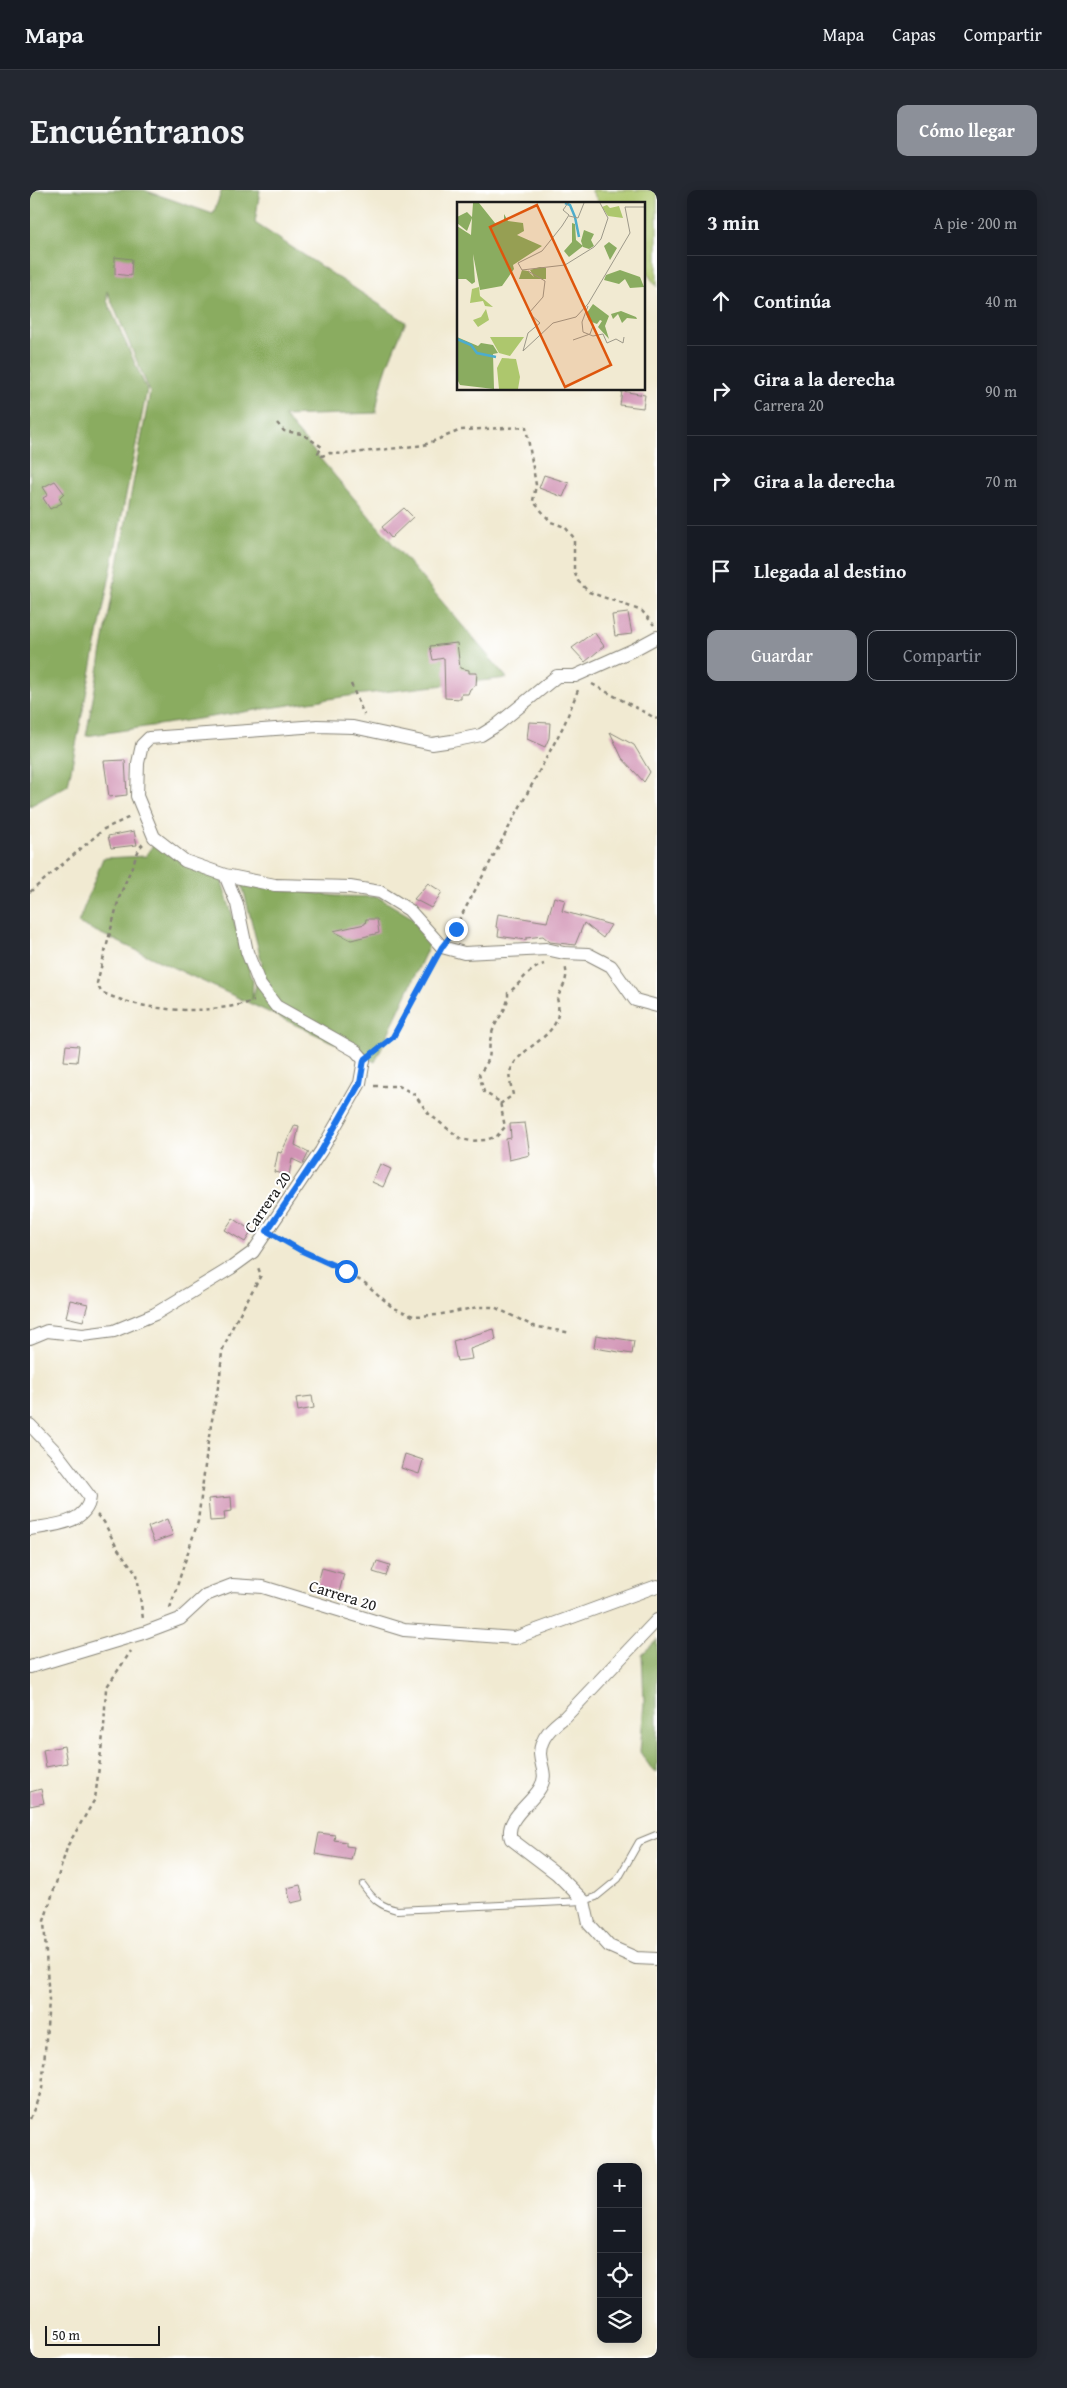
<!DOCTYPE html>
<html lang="es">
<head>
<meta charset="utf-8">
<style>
  :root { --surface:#171b24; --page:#242831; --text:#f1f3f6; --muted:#9ea1a6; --line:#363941; --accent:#8c9099 }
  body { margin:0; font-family:"Gentium Book Plus",serif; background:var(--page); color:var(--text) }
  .controls { position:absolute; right:15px; bottom:15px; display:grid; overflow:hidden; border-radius:10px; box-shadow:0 2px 12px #0003 }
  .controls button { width:45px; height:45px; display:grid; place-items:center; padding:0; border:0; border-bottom:1px solid var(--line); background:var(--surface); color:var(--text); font:25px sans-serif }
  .scale { position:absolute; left:15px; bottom:12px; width:115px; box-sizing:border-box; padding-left:5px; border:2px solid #1c1c1c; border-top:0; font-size:14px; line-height:18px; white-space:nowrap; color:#1c1c1c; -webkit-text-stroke:4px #fff; paint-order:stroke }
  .stop { position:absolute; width:15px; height:15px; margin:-11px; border:4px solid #1a73e8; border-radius:50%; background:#fff }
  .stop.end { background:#1a73e8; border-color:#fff; box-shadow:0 1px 5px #0008 }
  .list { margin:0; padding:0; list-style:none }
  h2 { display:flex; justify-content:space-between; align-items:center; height:65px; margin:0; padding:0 20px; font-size:21px }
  h2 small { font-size:16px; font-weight:400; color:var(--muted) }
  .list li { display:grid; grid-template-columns:32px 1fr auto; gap:15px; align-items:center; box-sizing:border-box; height:90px; padding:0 20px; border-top:1px solid var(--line) }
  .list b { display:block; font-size:19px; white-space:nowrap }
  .list p { margin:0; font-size:16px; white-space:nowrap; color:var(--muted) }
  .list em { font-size:16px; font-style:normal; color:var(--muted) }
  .actions { display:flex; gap:10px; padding:15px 20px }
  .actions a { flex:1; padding:11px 0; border:1px solid var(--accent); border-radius:10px; text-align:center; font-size:18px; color:var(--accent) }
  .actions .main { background:var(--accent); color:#fff }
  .icon { flex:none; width:28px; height:28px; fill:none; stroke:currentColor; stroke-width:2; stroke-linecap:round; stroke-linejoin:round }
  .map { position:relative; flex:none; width:627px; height:2168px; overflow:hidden; border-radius:10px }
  header { display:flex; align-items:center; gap:30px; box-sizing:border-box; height:70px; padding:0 25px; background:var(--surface); border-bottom:1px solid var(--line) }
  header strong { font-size:24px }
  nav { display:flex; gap:28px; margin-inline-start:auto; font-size:18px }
  .intro { display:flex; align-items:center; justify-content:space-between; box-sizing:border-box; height:120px; padding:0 30px }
  h1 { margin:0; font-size:35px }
  .button { padding:12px 22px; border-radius:10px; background:var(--accent); color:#fff; font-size:18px; font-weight:700 }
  main { display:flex; gap:30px; padding:0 30px }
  aside { flex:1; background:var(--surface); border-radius:10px; box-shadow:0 2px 12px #0003 }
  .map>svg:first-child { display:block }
</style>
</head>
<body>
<header>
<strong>Mapa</strong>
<nav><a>Mapa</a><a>Capas</a><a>Compartir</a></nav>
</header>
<div class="intro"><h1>Encuéntranos</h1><a class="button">Cómo llegar</a></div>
<main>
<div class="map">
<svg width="627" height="2168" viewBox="0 0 627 2168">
  <rect width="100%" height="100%" fill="#fff"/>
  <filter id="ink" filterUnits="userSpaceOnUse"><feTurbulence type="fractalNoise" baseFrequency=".02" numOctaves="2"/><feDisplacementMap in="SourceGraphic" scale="10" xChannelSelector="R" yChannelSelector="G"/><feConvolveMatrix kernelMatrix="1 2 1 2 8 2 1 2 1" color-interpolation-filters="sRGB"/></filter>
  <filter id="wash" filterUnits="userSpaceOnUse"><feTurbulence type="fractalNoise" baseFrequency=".0096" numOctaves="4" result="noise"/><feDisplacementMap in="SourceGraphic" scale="20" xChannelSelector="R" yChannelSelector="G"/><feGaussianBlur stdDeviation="1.12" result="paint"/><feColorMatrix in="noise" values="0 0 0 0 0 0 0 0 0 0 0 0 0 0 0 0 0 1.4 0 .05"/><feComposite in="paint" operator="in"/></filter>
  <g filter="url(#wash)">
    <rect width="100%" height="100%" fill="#f1ead2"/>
    <path fill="#adc76d" stroke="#647244" d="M561 0H627V97L613 77V14H570Z"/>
    <path fill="#8aac60" stroke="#53643e" d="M0 0H114L183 24 192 0H230L225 33 376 132C362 162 350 190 346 223L254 226 477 488 325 505 56 546 120 202 77 101V111L117 200 38 595 0 616Z
      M124 653 191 689 223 791 222 810 232 773 212 694 306 706 348 707 381 727 400 753 345 872 48 733 73 668 116 666Z
      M627 1450V1582L621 1578 610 1562 614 1512 612 1464Z"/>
    <g id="blocks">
      <path fill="#d294b5" d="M85 67 102 69 101 86 85 84Z
        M592 201 615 205 613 218 590 215Z
        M514 285 539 293 533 307 509 298Z
        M25 291 34 303 29 308 32 313 20 319 13 308 18 305 13 297Z
        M374 318 383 327 361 348 352 337Z
        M598 423 602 444 585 446 582 425Z
        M564 442 574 456 555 472 542 458Z
        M427 453 430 478 439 480V483H447L446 495 440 499 438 504H431V509L415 508 414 468 403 470 400 456Z
        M499 532 520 533 519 548 515 557 497 549Z
        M580 542 604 555 620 582 614 592 592 568Z
        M95 570 97 605 79 607 74 571Z
        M104 641 107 655 81 658 78 646Z
        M398 693 412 702 401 718 384 709Z
        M524 707 535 710 532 721 581 735 573 748 554 733 545 755 520 752 513 746 496 748V750L468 746 469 739 466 737 468 724 517 732Z
        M336 729H347L349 743 321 750 303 741 335 734Z
        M36 855 49 856 47 872 34 871Z
        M495 933 500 965 479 970 476 949 481 948 480 934Z
        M265 935 269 936 265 955 279 962 273 974 262 969 259 985 244 982 248 962 251 963Z
        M350 974 361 979 353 997 342 992Z
        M203 1028 222 1041 215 1052 195 1040Z
        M40 1110 58 1114 53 1131 36 1127Z
        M464 1139 466 1150 440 1159 442 1169 427 1171 423 1151Z
        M566 1145 604 1151 602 1164 564 1158Z
        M282 1206 284 1218 268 1221 266 1208Z
        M375 1264 393 1270 389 1284 371 1278Z
        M201 1307 202 1321 194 1322 195 1330 180 1331 178 1309Z
        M137 1329 143 1345 124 1352 118 1337Z
        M347 1371 360 1375 356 1386 343 1382Z
        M292 1378 314 1384 309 1402 287 1396Z
        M34 1556 37 1573 16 1577 13 1560Z
        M11 1599 14 1613 0 1616V1602Z
        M289 1643 305 1645 304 1650 316 1652V1656L324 1657 321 1670 285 1664Z
        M270 1695 274 1710 261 1713 257 1698Z"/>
    </g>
  </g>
  <g filter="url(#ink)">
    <use href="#blocks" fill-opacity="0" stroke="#868377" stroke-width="1"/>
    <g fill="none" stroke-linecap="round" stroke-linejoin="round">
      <g stroke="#868377" stroke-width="8">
        <path id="service" d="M333 1695C343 1709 350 1716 367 1720L554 1711 566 1707 588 1689 609 1652 626 1645"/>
      </g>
      <g stroke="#868377" stroke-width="14">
        <path id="minor" d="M627 447 603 460 545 486H527L467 535 451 545 422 551 402 554 323 537 287 536 119 548 112 555 108 573 107 606 124 647 155 671 195 685 245 695 320 697 350 702 379 720 412 757 434 763 516 759 534 763 558 764 581 776 605 810 627 816
          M0 1148 17 1141 53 1145 84 1141 125 1124 201 1078 223 1062 291 961 330 893 334 870 326 861 246 816 230 795 217 762 207 714 195 685
          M0 1235 25 1261 60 1307C57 1334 23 1335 0 1339
          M627 1430 535 1527C523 1536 510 1547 510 1564 511 1578 518 1585 510 1598 501 1614 474 1629 481 1649L527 1684 554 1711 559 1734 579 1756 606 1768 627 1769
          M0 1477 113 1443 150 1429 176 1405 202 1395 233 1397 374 1440 485 1448 627 1396"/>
      </g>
      <path stroke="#868377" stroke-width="2.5" stroke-dasharray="4 4" stroke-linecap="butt" d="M247 233 254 241 272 244 292 257 288 263 292 266 300 263 315 264 394 255 431 240 496 237 506 295 503 311 521 332 535 337 544 348V381L548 391 559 402 612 421 624 435
        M321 494 334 525
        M562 494 627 529
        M113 654 110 657 89 708 67 793 71 802C116 823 177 825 224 811
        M0 702 74 639 100 627
        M421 745 534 535 548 500
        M345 861 363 847 405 769
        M344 896H369L384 904 399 924 431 949 441 951 456 950 467 946 475 937 470 912 454 902 449 884C467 862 455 864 462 843 466 828 479 820 478 803 492 793 496 780 514 774
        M470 914 483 905C482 899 478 888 480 882 490 852 537 849 527 808 533 797 539 788 535 776
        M249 1048 335 1093 362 1117 383 1126 407 1125 448 1117H464L503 1136 541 1143
        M67 1325 74 1332 87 1358 107 1384 113 1429
        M140 1418 168 1331 178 1252 190 1186 192 1161 204 1134 231 1085 227 1075
        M0 1929 12 1899 19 1811 14 1731 38 1655 65 1609 74 1537 76 1498 101 1461"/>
      <use href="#service" stroke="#fff" stroke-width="6"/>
      <use href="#minor" stroke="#fff" stroke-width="12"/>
    </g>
  </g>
  <g fill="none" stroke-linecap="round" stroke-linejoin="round" filter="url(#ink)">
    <path stroke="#1a73e8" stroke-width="6" d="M316 1081 270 1060 237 1041 291 961 330 893 334 870 363 847 412 757 426 739"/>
  </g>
  <g text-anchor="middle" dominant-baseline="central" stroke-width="4" stroke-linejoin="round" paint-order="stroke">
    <g font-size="16" fill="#1c1c1c" stroke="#fff">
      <text transform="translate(237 1012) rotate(-56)">Carrera 20</text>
      <text transform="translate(313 1405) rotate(17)">Carrera 20</text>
    </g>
  </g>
  <g transform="translate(427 12)">
    <rect width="188" height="188" fill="#f1ead2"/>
    <path d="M150 3 153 6 162 4 166 16 151 14 145 5ZM22 85 23 94 36 105 28 104 26 99 13 101 15 87ZM29 107 32 118 21 125 16 118 24 115ZM33 135H67L53 154 42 151ZM45 156 59 157 63 175 61 187H42L40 166Z" fill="#adc76d"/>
    <path d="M16 1H22L38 21 47 20V12L51 19 66 21 67 29 60 33 85 44 56 63 57 67 45 84 23 88 16 52 18 80 15 82 9 77H0V24L14 33 15 16 10 29 0 21V15L10 10 15 15ZM115 21 118 22 119 38 126 44 112 55 107 49 115 40ZM127 28 137 32 134 38 137 44 132 47 126 45 124 39ZM152 40 160 46 153 58 147 44ZM83 65 89 66V77H62L65 68 71 69 77 75 73 68ZM163 68 183 75 187 85 173 86 168 77 162 82 147 78 149 73ZM136 102 152 114 148 124 152 137 141 125 145 119 143 118 140 122 132 119 129 112ZM164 109 179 115 180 117 170 116 165 121 161 112 156 117 154 112ZM0 135 21 144 24 141 36 143 41 151 36 152 37 187 3 183 0 177Z" fill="#8aac60"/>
    <path fill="none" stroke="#4daccc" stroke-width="2.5" d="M108 1 113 3 118 15 122 35M0 137 14 143 20 151 39 155"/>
    <path fill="none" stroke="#9c9889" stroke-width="1" d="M111 1 106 8 112 13 105 24 85 49 61 61 65 68 108 63 137 45 144 37 151 16 143 1M112 14 121 16 127 1M131 104 125 120 126 130 136 134 146 132 150 141 159 137 166 141 167 135M116 138 133 132 136 124M66 149 96 121 119 115 131 102 173 31 168 5H188M66 149 71 131 83 121 72 111 86 95 88 79 71 69"/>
    <path fill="#de560d" fill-opacity="0.15" stroke="#de560d" stroke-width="2.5" d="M80 3 154 163 108 185 33 25Z"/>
    <rect width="188" height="188" fill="none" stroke="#1c1c1c" stroke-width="2.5"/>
  </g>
</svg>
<div class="controls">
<button>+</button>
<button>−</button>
<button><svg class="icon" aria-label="locate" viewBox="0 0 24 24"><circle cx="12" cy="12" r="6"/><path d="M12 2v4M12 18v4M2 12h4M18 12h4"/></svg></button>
<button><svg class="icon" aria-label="layers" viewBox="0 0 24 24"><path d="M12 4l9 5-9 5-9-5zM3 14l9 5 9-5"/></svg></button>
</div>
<div class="scale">50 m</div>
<div class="stop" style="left:316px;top:1081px"></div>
<div class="stop end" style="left:426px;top:739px"></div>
</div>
<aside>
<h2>3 min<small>A pie · 200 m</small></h2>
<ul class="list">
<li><svg class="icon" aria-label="ahead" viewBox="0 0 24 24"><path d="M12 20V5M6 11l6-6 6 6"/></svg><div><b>Continúa</b></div><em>40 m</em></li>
<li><svg class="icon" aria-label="right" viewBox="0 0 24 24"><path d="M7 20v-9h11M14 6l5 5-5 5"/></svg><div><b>Gira a la derecha</b><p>Carrera 20</p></div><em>90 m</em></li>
<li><svg class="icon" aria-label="right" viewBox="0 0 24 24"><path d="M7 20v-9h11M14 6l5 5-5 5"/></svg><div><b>Gira a la derecha</b></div><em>70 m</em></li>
<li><svg class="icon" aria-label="arrive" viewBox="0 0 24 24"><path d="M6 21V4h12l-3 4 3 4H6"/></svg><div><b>Llegada al destino</b></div></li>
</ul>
<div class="actions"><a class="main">Guardar</a><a>Compartir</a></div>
</aside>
</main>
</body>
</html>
